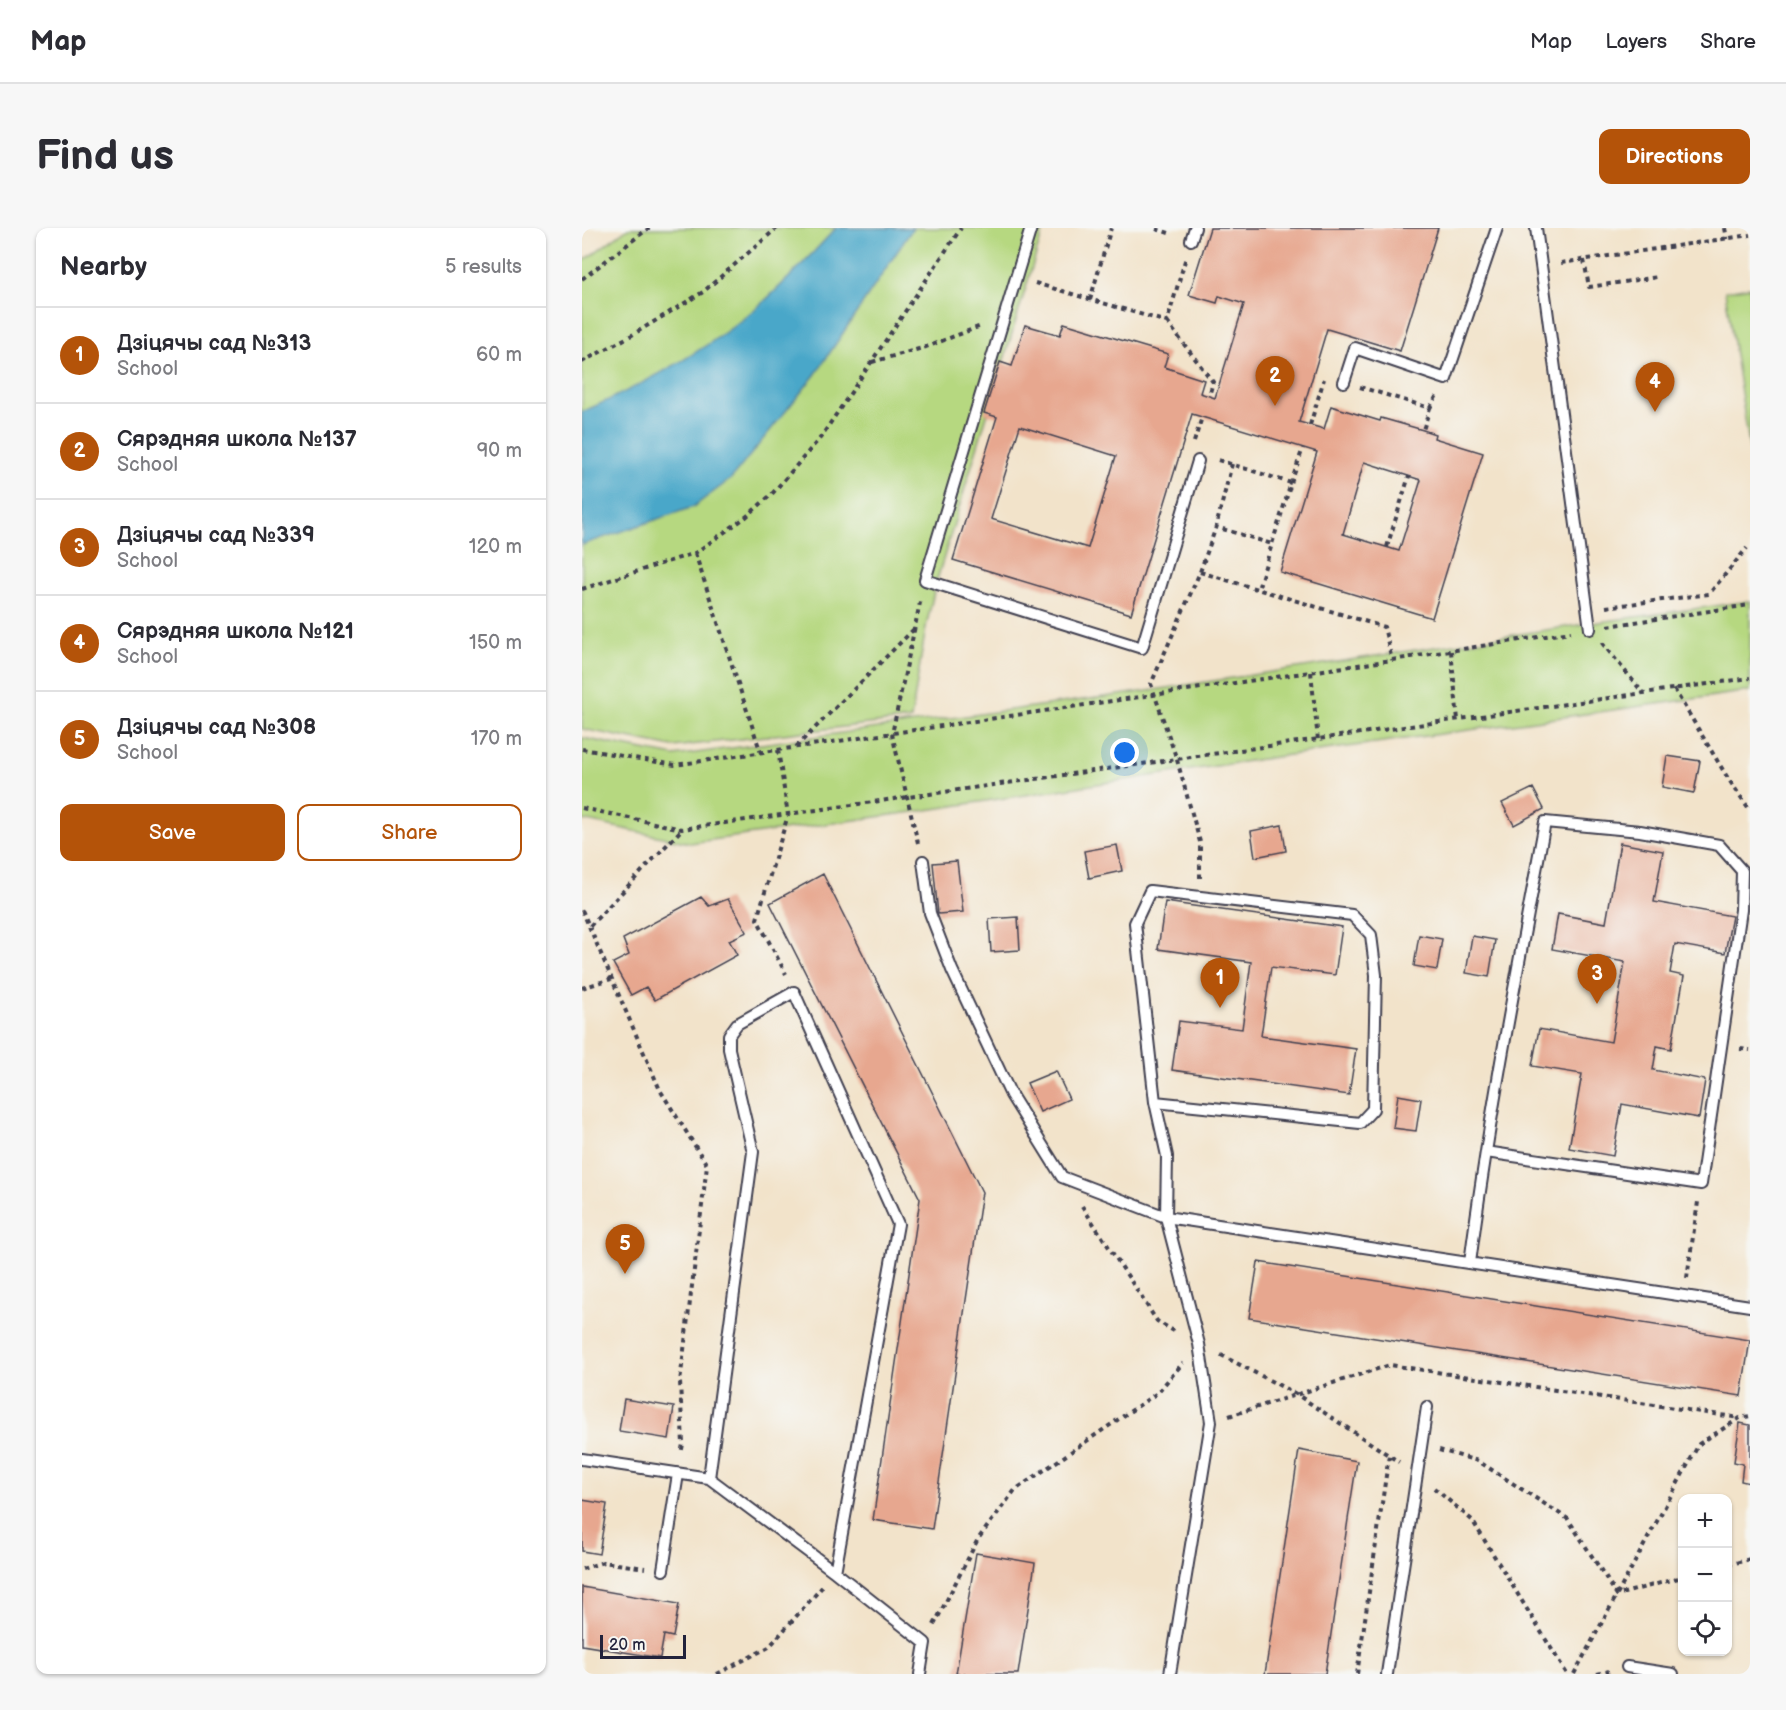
<!DOCTYPE html>
<html lang="en">
<head>
<meta charset="utf-8">
<style>
  :root { --surface:#fff; --page:#f7f7f7; --text:#2b2b33; --muted:#7c7c81; --line:#e1e1e2; --accent:#b45309 }
  body { margin:0; font-family:"Balsamiq Sans",sans-serif; background:var(--page); color:var(--text) }
  .controls { position:absolute; right:18px; bottom:18px; display:grid; overflow:hidden; border-radius:12px; box-shadow:0 2px 4px #0004 }
  .controls button { width:54px; height:54px; display:grid; place-items:center; padding:0; border:0; border-bottom:2px solid var(--line); background:var(--surface); color:var(--text); font:30px sans-serif }
  .scale { position:absolute; left:18px; bottom:15px; width:86px; box-sizing:border-box; padding-left:6px; border:3px solid #22223b; border-top:0; font-size:16px; line-height:21px; white-space:nowrap; color:#22223b; -webkit-text-stroke:4px #f6f6f2; paint-order:stroke }
  .you { position:absolute; left:543px; top:525px; width:21px; height:21px; margin:-15px; border:4px solid #fff; border-radius:50%; background:#1a73e8; box-shadow:0 0 0 9px #1a73e833 }
  .badge { display:grid; place-items:center; width:39px; height:39px; border-radius:50%; background:var(--accent); color:#fff; font-size:20px; font-weight:700 }
  .pin { position:absolute; translate:-50% -50px; filter:drop-shadow(0 2px 3px #0008) }
  .pin::after { content:''; position:absolute; top:32px; width:21px; height:18px; background:inherit; clip-path:polygon(0 0,100% 0,50% 100%) }
  .list { margin:0; padding:0; list-style:none }
  h2 { display:flex; justify-content:space-between; align-items:center; height:78px; margin:0; padding:0 24px; font-size:26px }
  h2 small { font-size:20px; font-weight:400; color:var(--muted) }
  .list li { display:grid; grid-template-columns:39px 1fr auto; gap:18px; align-items:center; box-sizing:border-box; height:96px; padding:0 24px; border-top:2px solid var(--line) }
  .list b { display:block; font-size:22px; white-space:nowrap }
  .list p { margin:0; font-size:20px; white-space:nowrap; color:var(--muted) }
  .list em { font-size:20px; font-style:normal; color:var(--muted) }
  .actions { display:flex; gap:12px; padding:18px 24px }
  .actions a { flex:1; padding:14px 0; border:2px solid var(--accent); border-radius:12px; text-align:center; font-size:21px; color:var(--accent) }
  .actions .main { background:var(--accent); color:#fff }
  .icon { flex:none; width:33px; height:33px; fill:none; stroke:currentColor; stroke-width:2; stroke-linecap:round; stroke-linejoin:round }
  .map { position:relative; flex:none; width:1168px; height:1446px; overflow:hidden; border-radius:12px }
  header { display:flex; align-items:center; gap:36px; box-sizing:border-box; height:84px; padding:0 30px; background:var(--surface); border-bottom:2px solid var(--line) }
  header strong { font-size:28px }
  nav { display:flex; gap:33px; margin-inline-start:auto; font-size:21px }
  .intro { display:flex; align-items:center; justify-content:space-between; box-sizing:border-box; height:144px; padding:0 36px }
  h1 { margin:0; font-size:42px }
  .button { padding:15px 27px; border-radius:12px; background:var(--accent); color:#fff; font-size:21px; font-weight:700 }
  main { display:flex; gap:36px; padding:0 36px }
  aside { flex:1; background:var(--surface); border-radius:12px; box-shadow:0 2px 4px #0004 }
  .map>svg:first-child { display:block }
</style>
</head>
<body>
<header>
<strong>Map</strong>
<nav><a>Map</a><a>Layers</a><a>Share</a></nav>
</header>
<div class="intro"><h1>Find us</h1><a class="button">Directions</a></div>
<main>
<aside>
<h2>Nearby<small>5 results</small></h2>
<ul class="list">
<li><span class="badge">1</span><div><b>Дзіцячы сад №313</b><p>School</p></div><em>60 m</em></li>
<li><span class="badge">2</span><div><b>Сярэдняя школа №137</b><p>School</p></div><em>90 m</em></li>
<li><span class="badge">3</span><div><b>Дзіцячы сад №339</b><p>School</p></div><em>120 m</em></li>
<li><span class="badge">4</span><div><b>Сярэдняя школа №121</b><p>School</p></div><em>150 m</em></li>
<li><span class="badge">5</span><div><b>Дзіцячы сад №308</b><p>School</p></div><em>170 m</em></li>
</ul>
<div class="actions"><a class="main">Save</a><a>Share</a></div>
</aside>
<div class="map">
<svg width="1168" height="1446" viewBox="0 0 1168 1446">
  <rect width="100%" height="100%" fill="#f6f6f2"/>
  <filter id="ink" filterUnits="userSpaceOnUse"><feTurbulence type="fractalNoise" baseFrequency=".0167" numOctaves="2"/><feDisplacementMap in="SourceGraphic" scale="12" xChannelSelector="R" yChannelSelector="G"/><feConvolveMatrix kernelMatrix="1 2 1 2 8 2 1 2 1" color-interpolation-filters="sRGB"/></filter>
  <filter id="wash" filterUnits="userSpaceOnUse"><feTurbulence type="fractalNoise" baseFrequency=".008" numOctaves="4" result="noise"/><feDisplacementMap in="SourceGraphic" scale="24" xChannelSelector="R" yChannelSelector="G"/><feGaussianBlur stdDeviation="1.35" result="paint"/><feColorMatrix in="noise" values="0 0 0 0 0 0 0 0 0 0 0 0 0 0 0 0 0 1.4 0 .05"/><feComposite in="paint" operator="in"/></filter>
  <g filter="url(#wash)">
    <rect width="100%" height="100%" fill="#f2e3ca"/>
    <path fill="#b6d880" stroke="#6c7d5e" stroke-width="1.5" d="M46 0H462L354 355 344 399 329 491 91 519 0 501V34Z
      M1168 59V222L1143 63Z
      M1168 373V463L700 528 345 582 108 615 0 592V510L92 528 559 464 1010 395Z"/>
    <path fill="#4aa7c9" stroke="#366482" stroke-width="1.5" d="M254 0H331L233 147 149 251 111 279 0 317V184C63 156 128 121 180 75 206 52 230 26 254 0Z"/>
    <g id="blocks">
      <path fill="#e7a78f" fill-rule="evenodd" d="M628 0H856L818 123 745 101 717 194 742 201 749 178 798 193 799 190 841 202 853 206 852 210 901 225 850 390 698 344 735 224 610 186 549 386 371 332 415 189 402 185 418 134 430 138 443 97 478 107 482 95 586 126 582 139 622 152 618 165 633 170 662 76 637 68 635 75 607 67ZM438 198 534 228 506 320 409 291ZM782 234 839 252 817 323 761 306Z
        M1085 528 1118 533 1112 565 1080 559Z
        M951 560 962 581 932 597 920 575Z
        M700 597 704 623 673 629 669 603Z
        M1038 615 1081 623 1072 674 1150 688 1143 725 1093 716 1088 745 1102 748 1089 821 1075 818 1071 842 1123 852 1117 890 1040 876 1031 928 987 920 1000 846 950 838 957 801 1029 814 1043 734 970 721 976 686 1024 695Z
        M535 617 540 643 507 650 502 623Z
        M375 633 381 684 356 686 351 635Z
        M241 646 400 964 350 1301 291 1292 338 971 188 675Z
        M119 669 127 678 146 671 165 704 147 712 155 727 73 772 64 759 49 767 31 735 47 727 41 711Z
        M583 674 760 699 753 747 689 739 679 808 774 821 767 867 590 842 597 793 660 801 669 734 576 721Z
        M436 689 438 722 409 724 407 691Z
        M837 707 860 711 855 742 832 738Z
        M890 708 913 712 907 749 884 745Z
        M474 843 487 871 458 884 445 855Z
        M816 867 839 871 834 903 811 900Z
        M676 1034 1168 1112 1159 1168 667 1090Z
        M42 1171 92 1179 87 1211 37 1203Z
        M1158 1195 1168 1197V1255L1159 1253 1161 1236 1152 1234Z
        M717 1222 775 1233 768 1278 743 1446H683Z
        M0 1272 25 1276 17 1326 0 1323Z
        M394 1325 453 1335 436 1446H374Z
        M0 1359 97 1376 91 1409 82 1407 78 1430 0 1417Z"/>
    </g>
  </g>
  <g filter="url(#ink)">
    <use href="#blocks" fill-opacity="0" stroke="#413f50" stroke-width="1.5"/>
    <g fill="none" stroke-linecap="round" stroke-linejoin="round">
      <g stroke="#413f50" stroke-width="14">
        <path id="service" d="M449 0 343 352 560 420 616 233
          M954 0 1008 401
          M609 12 613 0
          M762 154 773 120 864 151 915 0
          M341 633 348 685 370 742 429 867 480 949 584 989 1168 1078
          M573 874 778 895 791 881 794 747 789 707 770 687 568 663 553 695 573 874 585 928 584 989 617 1116 629 1194 588 1446
          M888 1035C907 887 936 740 963 594L1058 603 1137 617 1160 643 1159 682 1119 956 904 924
          M0 1231 127 1250 253 1344 343 1415 338 1446
          M127 1250 171 924 147 821V807L155 796 212 764 316 996 253 1344
          M81 1342 96 1246
          M1045 1439 1091 1446
          M805 1446 845 1179"/>
      </g>
      <path stroke="#413f50" stroke-width="4" stroke-dasharray="4.5 4.5" stroke-linecap="butt" d="M1143 0 1145 11
        M574 1 590 6
        M1002 32 1007 59 1076 49
        M979 35 1168 7
        M0 51 67 0
        M453 55 585 94 604 29
        M508 72 529 0
        M585 94 631 154 627 168
        M0 134 50 107 121 64 195 0
        M290 134 344 119 399 98
        M778 159 848 180 841 202
        M848 180 855 167
        M728 197 742 151
        M612 214 620 189
        M636 232 709 255 676 361
        M650 236 634 299 690 316
        M709 255 721 220
        M805 319 827 248
        M113 325 179 525
        M618 344 802 399 810 432
        M0 361 113 325 164 289 189 267 239 209 379 0
        M1024 379 1127 366 1165 320
        M1026 398 1168 377
        M1020 415 1062 466
        M869 423 876 492
        M729 444 736 512
        M1092 461 1147 552 1168 582
        M214 519 332 401
        M0 521 93 537 810 432 989 404
        M196 522 206 587 175 691 204 746
        M0 580 100 601 1168 450
        M336 615 310 506 339 370
        M618 650V614L595 532 569 456 618 344 634 299
        M0 682 78 862 125 937 98 1154 101 1216 99 1226
        M8 698 100 601
        M0 760 29 751
        M1158 821 1168 822
        M500 978 575 1093 592 1103
        M1105 1050 1116 974
        M639 1127 714 1166 817 1234
        M647 1188 808 1137 1158 1190
        M857 1222 896 1233 986 1291 1035 1367 1100 1349
        M852 1260 890 1292 985 1446
        M1146 1337 1168 1331
        M0 1341 21 1334 63 1340
        M352 1397 396 1311 433 1262 575 1165 601 1135
        M135 1446 187 1419 241 1358
        M775 1446 807 1227
        M992 1446 1117 1216 1158 1190 1168 1188
        M1015 1446 1027 1443"/>
      <use href="#service" stroke="#fff" stroke-width="10"/>
    </g>
  </g>
</svg>
<div class="controls">
<button>+</button>
<button>−</button>
<button><svg class="icon" aria-label="locate" viewBox="0 0 24 24"><circle cx="12" cy="12" r="6"/><path d="M12 2v4M12 18v4M2 12h4M18 12h4"/></svg></button>
</div>
<div class="scale">20 m</div>
<div class="you"></div>
<div class="pin badge" style="left:638px;top:780px">1</div>
<div class="pin badge" style="left:693px;top:178px">2</div>
<div class="pin badge" style="left:1015px;top:776px">3</div>
<div class="pin badge" style="left:1073px;top:184px">4</div>
<div class="pin badge" style="left:43px;top:1046px">5</div>
</div>
</main>
</body>
</html>
